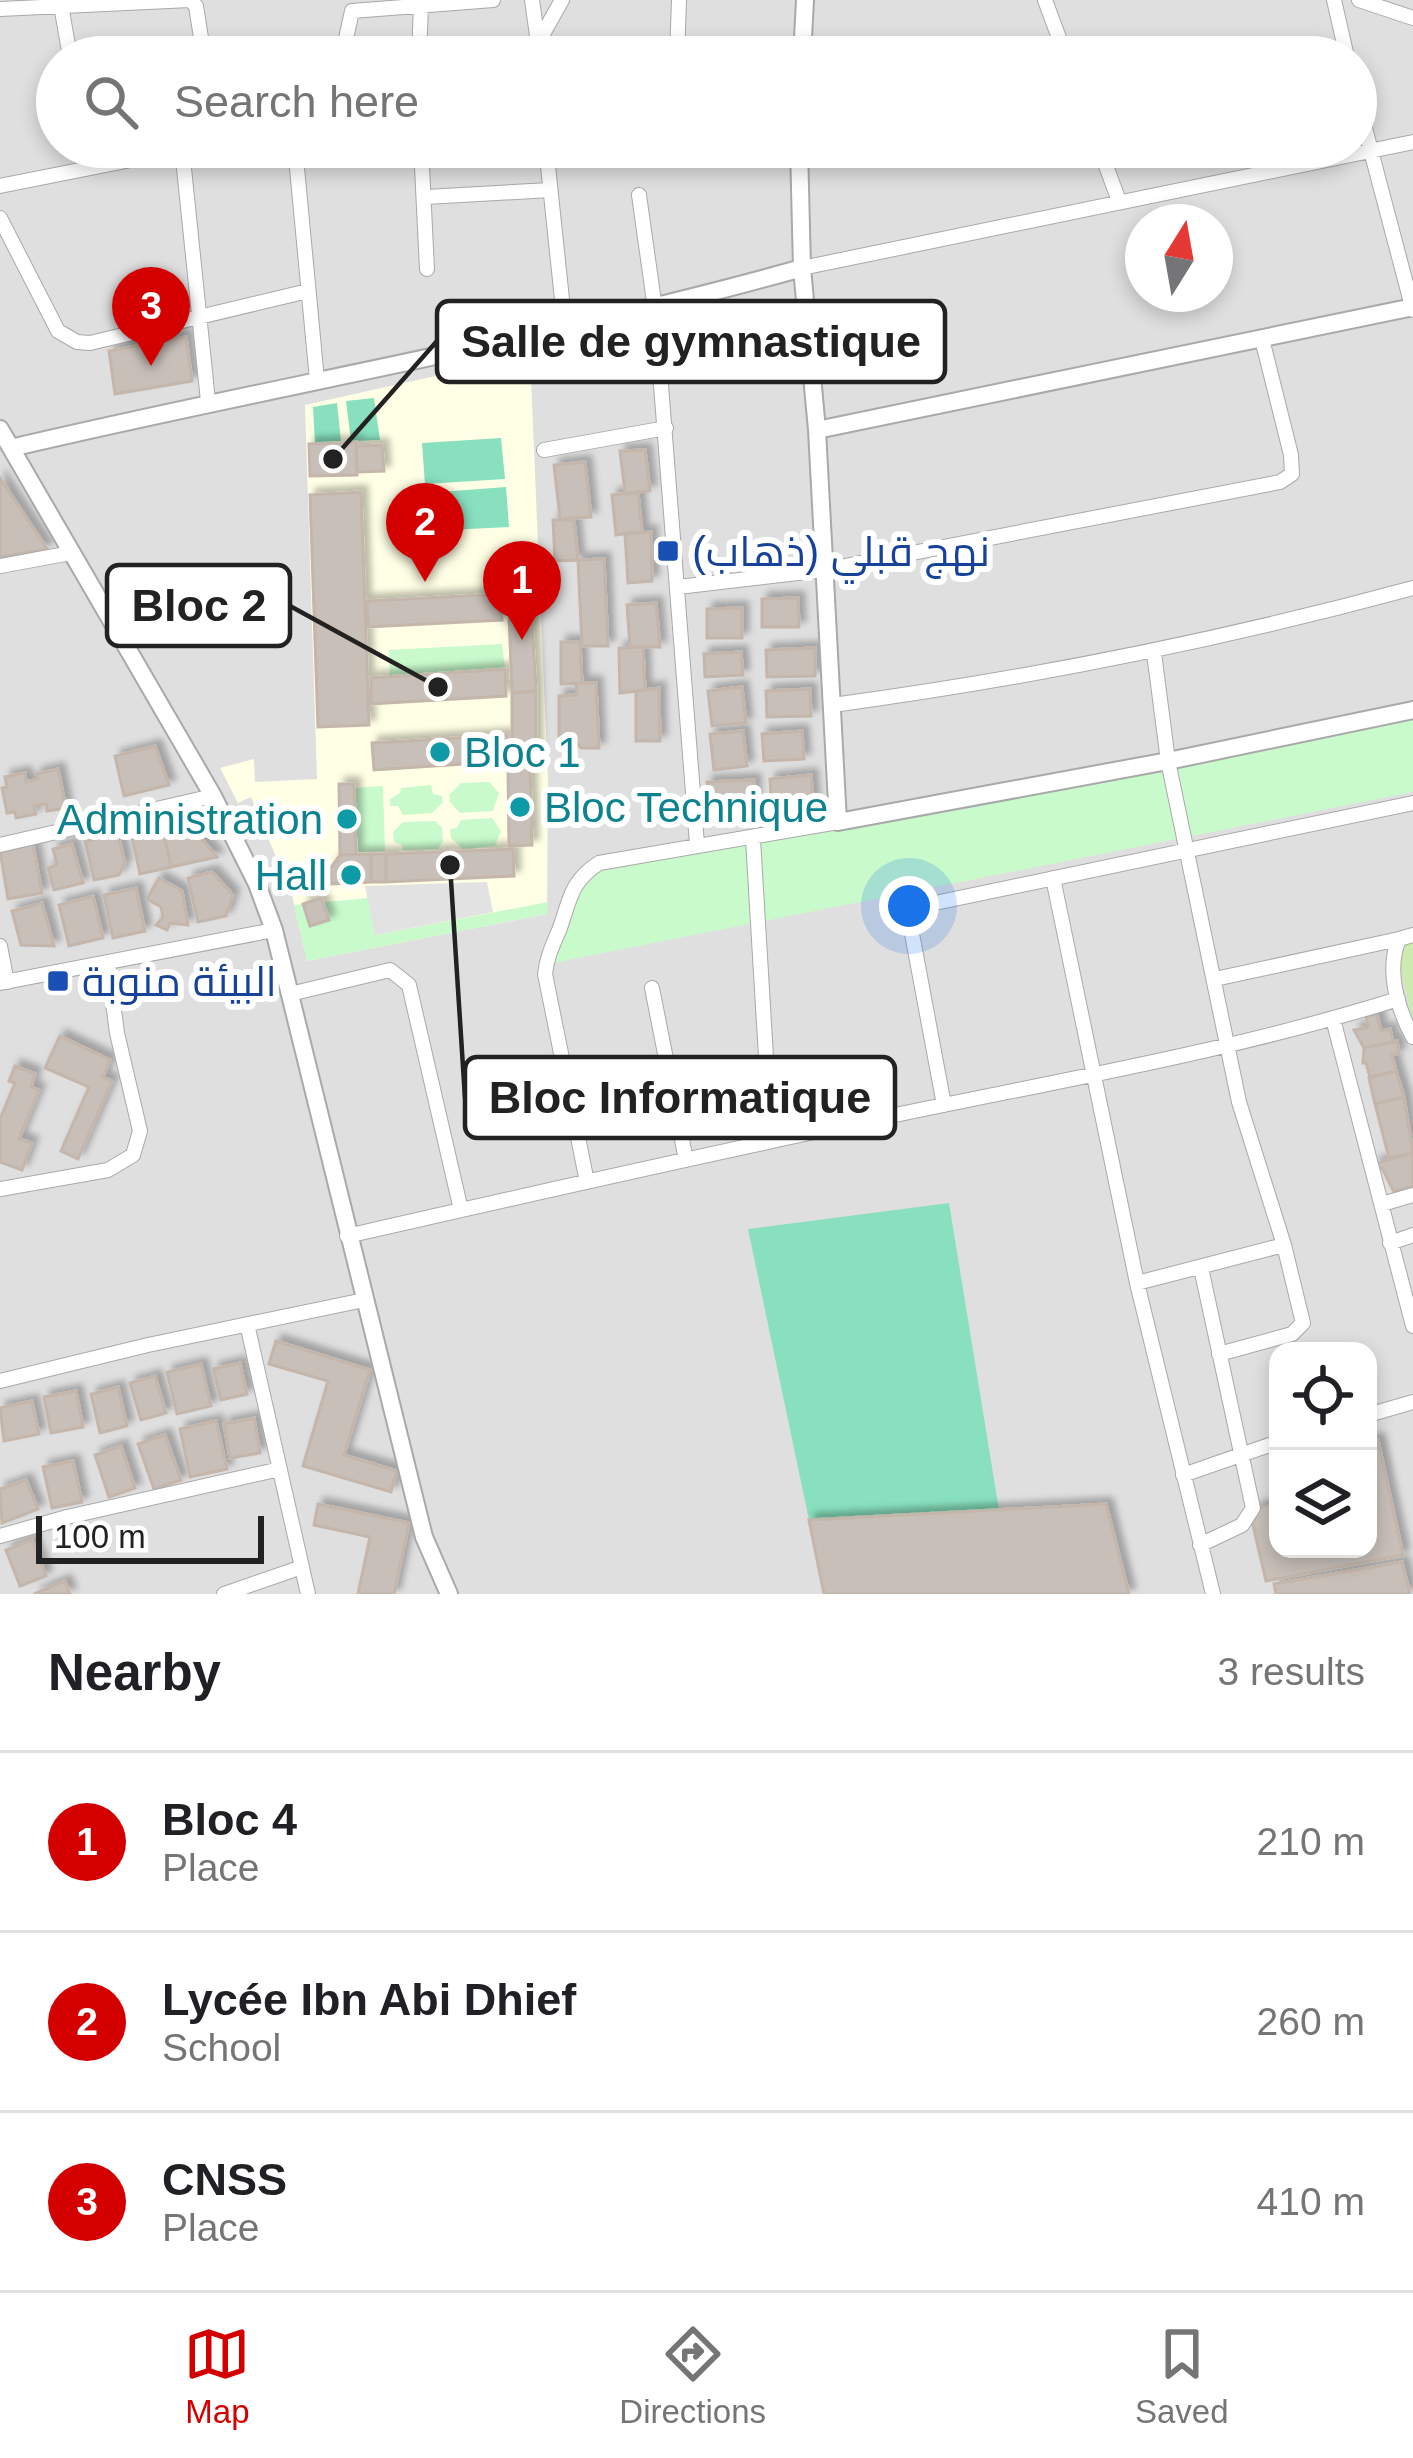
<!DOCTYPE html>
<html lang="en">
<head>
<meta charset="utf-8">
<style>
  :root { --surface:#fff; --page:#f2f2f2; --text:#202124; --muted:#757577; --line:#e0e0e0; --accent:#d40000 }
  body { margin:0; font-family:Helvetica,Cairo,sans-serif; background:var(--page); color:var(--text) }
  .controls { position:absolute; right:36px; bottom:36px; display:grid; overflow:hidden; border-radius:24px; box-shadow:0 6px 18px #0003 }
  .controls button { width:108px; height:108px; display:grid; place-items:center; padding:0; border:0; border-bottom:3px solid var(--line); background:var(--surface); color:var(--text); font:60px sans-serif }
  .compass { position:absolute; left:1125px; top:204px; width:108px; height:108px; border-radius:50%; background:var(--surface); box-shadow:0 6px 18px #0003; rotate:11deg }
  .scale { position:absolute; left:36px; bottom:30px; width:228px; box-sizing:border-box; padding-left:12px; border:6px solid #222; border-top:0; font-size:33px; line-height:42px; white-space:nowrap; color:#222; -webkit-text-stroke:9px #fff; paint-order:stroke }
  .you { position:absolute; left:909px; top:906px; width:42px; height:42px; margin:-30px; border:9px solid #fff; border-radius:50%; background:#1a73e8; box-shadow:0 0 0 18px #1a73e833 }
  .badge { display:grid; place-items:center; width:78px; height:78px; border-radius:50%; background:var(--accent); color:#fff; font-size:39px; font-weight:700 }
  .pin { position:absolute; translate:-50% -99px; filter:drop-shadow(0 3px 6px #0008) }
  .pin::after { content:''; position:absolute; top:63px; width:42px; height:36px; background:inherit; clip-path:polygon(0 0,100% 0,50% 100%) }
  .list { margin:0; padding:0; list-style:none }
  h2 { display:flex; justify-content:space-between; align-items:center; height:156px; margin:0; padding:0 48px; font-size:51px }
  h2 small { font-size:39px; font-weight:400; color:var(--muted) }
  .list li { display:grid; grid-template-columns:78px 1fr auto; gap:36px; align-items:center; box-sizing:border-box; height:180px; padding:0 48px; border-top:3px solid var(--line) }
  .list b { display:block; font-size:45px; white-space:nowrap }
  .list p { margin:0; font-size:39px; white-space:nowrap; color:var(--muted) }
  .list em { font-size:39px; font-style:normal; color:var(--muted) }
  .icon { flex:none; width:66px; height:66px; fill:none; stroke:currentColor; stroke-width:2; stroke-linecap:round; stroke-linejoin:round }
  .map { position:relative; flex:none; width:1413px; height:1594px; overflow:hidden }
  .search { position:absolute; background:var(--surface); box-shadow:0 6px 18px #0003; left:36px; right:36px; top:36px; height:132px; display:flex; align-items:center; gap:30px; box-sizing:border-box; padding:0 42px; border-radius:66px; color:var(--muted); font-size:45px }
  .sheet { height:696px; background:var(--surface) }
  nav { display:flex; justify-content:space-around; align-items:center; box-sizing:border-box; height:168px; border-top:3px solid var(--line); background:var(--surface); font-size:33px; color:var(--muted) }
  nav a { display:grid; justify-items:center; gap:6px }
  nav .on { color:var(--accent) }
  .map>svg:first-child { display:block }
</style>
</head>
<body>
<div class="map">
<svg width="1413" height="1594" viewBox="0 0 1413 1594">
  <defs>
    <filter id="shadow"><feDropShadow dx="6" dy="-6" stdDeviation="3" flood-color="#0004"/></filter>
  </defs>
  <rect width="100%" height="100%" fill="#f2efe9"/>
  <path fill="#e0dfdf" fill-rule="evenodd" d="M0 0H1413V1594H0ZM57 57H1356V147H57ZM1143 222H1215V294H1143ZM1278 1351H1368V1549H1278Z"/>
  <path fill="#ffffe5" d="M530 355 548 781 547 914 307 961 292 895 251 797 238 803 220 768 254 759 255 782 317 779 305 405Z"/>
  <path fill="#cdebb0" d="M1413 938V1022L1398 957 1402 947Z"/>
  <path fill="#c8facc" d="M502 644 505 669 390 677 389 650Z
    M1413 714V792L548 964 583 883 596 872Z
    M489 782 499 793 493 811 460 813 450 802 449 795 461 783Z
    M431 785 433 794 442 796 443 802 432 813 403 815 398 806H390V799L400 793 401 788Z
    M383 786 385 851 358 852 355 788Z
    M492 818 501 831 495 846 463 849 451 838 450 829 457 828 461 820Z
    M435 821 442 828 443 841 438 849 403 850 402 845 394 842 393 832 403 822Z
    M368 898 375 935 548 902 547 914 307 961 294 905Z"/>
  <path fill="#88e0be" d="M374 398 380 440 351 441 346 401Z
    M337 403 341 441 315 443 313 407Z
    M501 438 505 479 425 484 422 443Z
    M506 487 509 527 428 531 426 493Z
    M949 1203 999 1510 809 1520 748 1229Z"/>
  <path fill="#e2e2e2" d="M487 882 493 912 375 935 365 886Z"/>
  <path fill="#c7bfb8" stroke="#c4b6ab" stroke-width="3" filter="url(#shadow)" d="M186 337 192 381 115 394 109 351Z
    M356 442 357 475 310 476 309 444Z
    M382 445 384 471 357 472 356 446Z
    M645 450 650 491 625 493 620 451Z
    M585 462 591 517 560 519 554 465Z
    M0 478 47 549 0 557Z
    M361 492 369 725 318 727 310 495Z
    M638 493 642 531 616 535 612 495Z
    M553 520H574L578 560 555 561Z
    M651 532 652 581 628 583 625 534Z
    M604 559 608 646H582L578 560Z
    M530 588 536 691 512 693 508 589Z
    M501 594 502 620 368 627 367 601Z
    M798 598 799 627H762V599Z
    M656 603 660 647H630L627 605Z
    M742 608V638H707V609Z
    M561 642H580L582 683 561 684Z
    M643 647 645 690 620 693 619 648Z
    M815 648V676L767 677 766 650Z
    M741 652 743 675 705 677 704 654Z
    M505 669 506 696 371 704V678Z
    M576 683H596L599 748H581L574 739H559V696L577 695Z
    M742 687 746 723 712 726 708 691Z
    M659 688 660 741H636V691Z
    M810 689 811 716 767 717 766 691Z
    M536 691V766L512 769V693Z
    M743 731 747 766 714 770 710 734Z
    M802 731 804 759 764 761 762 734Z
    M507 735 508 761 374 770 372 743Z
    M155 746 169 785 124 796 115 756Z
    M530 768 532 845 509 846 508 769Z
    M58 769 66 808 47 811 46 804 34 806 36 814 16 818 15 812 7 813 2 788 7 787 5 777 25 773 26 782 38 779 36 774Z
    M811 775 814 808 772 811 770 779Z
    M754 780 755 817 709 819 707 782Z
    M339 784H354L356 854 340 855Z
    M190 825 217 857 171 867 163 831Z
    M163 831 171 867 140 874 132 838Z
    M118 834 125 863 119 875 94 880 85 841Z
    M33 844 42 893 8 899 0 851Z
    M72 844 83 883 54 890 48 868 57 865 53 849Z
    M513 849 514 876 386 882V854Z
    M371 854H386V882H371Z
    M371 854V882L331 884 330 869 340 855Z
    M212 872 233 895 226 916 198 922 188 878Z
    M159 878 182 891 188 925 170 923 167 930 156 925 163 917 161 907 147 899Z
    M136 888 145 931 113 938 104 895Z
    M93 896 103 938 69 946 59 905Z
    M321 898 329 920 310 926 303 904Z
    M42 903 54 946 21 945 12 911Z
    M1377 1014 1381 1031 1390 1029 1393 1042 1364 1048 1354 1030 1368 1027 1366 1016Z
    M60 1036 110 1060 103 1077 112 1081 78 1159 61 1151 89 1087 45 1068Z
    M1397 1041 1399 1053 1392 1055 1396 1071 1370 1077 1366 1063H1363L1364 1048Z
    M15 1066 35 1074 31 1087 39 1090 19 1139 32 1143 22 1170 0 1162V1119L15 1083 9 1081Z
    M1396 1071 1404 1097 1375 1104 1369 1078Z
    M1404 1097 1413 1153 1389 1158 1375 1104Z
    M1413 1153V1186L1394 1192 1382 1168 1376 1169 1374 1164Z
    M276 1341 370 1370 344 1455 397 1471 391 1492 303 1466 328 1381 269 1364Z
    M240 1363 247 1394 221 1400 213 1369Z
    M201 1364 211 1406 177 1414 167 1372Z
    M155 1376 166 1413 141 1420 130 1383Z
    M118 1387 127 1426 100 1433 91 1394Z
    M76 1391 83 1427 51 1433 44 1397Z
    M32 1401 39 1434 4 1441 0 1408Z
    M254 1418 260 1453 230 1458 224 1424Z
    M216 1421 227 1469 190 1477 180 1429Z
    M165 1435 181 1480 154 1489 138 1444Z
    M1378 1440 1403 1555 1266 1581 1251 1517 1258 1507 1278 1506V1549H1368V1441Z
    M121 1446 135 1488 109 1497 95 1455Z
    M73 1461 82 1502 52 1508 43 1467Z
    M26 1480 38 1509 2 1523 0 1489Z
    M318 1504 409 1523 394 1594H358L370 1537 314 1525Z
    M1106 1504 1129 1594H824L809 1520Z
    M32 1540 46 1576 20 1586 6 1550Z
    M1402 1562 1410 1594H1276L1274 1584Z
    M65 1581 70 1594H34Z"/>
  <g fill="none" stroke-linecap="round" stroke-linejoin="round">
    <g stroke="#a9a9a9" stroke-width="16">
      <path id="minor" d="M532 0 540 57
        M1045 0 1066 57
        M1334 0 1347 57
        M1359 0 1413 18
        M61 5 70 57
        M0 9 190 0 196 6 204 57
        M540 39 562 0
        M342 57 352 11 493 0
        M419 57 421 5
        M677 57 679 0
        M1356 94 1413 310
        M295 147 317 380
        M421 147 427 269
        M546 147 565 328
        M1099 147 1119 201
        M182 149 208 401
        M0 186 196 147
        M639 195 655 309 697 844
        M426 197 550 190
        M0 218 58 331 77 342 90 343 308 291
        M802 268 1413 142
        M544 450 666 428
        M0 566 71 553
        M678 587 824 570 1280 482 1292 474 1291 455 1262 339
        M1154 653 1168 761 1239 1102 1284 1245 1303 1323 1292 1334 1219 1354
        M833 705C1033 678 1218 641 1413 588
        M753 839 771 1141
        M0 845 213 796
        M1053 878 1137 1283 1213 1594
        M1413 935 1399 939C1386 970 1397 1008 1413 1037
        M0 946 7 982
        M1215 979 1399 939
        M0 983 274 930
        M652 988 686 1160
        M290 994 390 970 409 985 461 1210
        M1333 1019 1413 1326
        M944 1105 910 923 916 907 1413 803
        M587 1182 545 974C547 956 553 945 560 928 570 899 571 881 599 863L838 822
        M0 1189 108 1170 133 1155 140 1131 117 1033 108 965
        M1382 1204 1413 1195
        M347 1236C531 1194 715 1152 900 1114 1067 1079 1236 1050 1398 999
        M1390 1243 1413 1235
        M1137 1283 1284 1245
        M247 1324 308 1594
        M0 1381 148 1345 364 1300
        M1368 1415 1413 1402
        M1183 1475 1278 1442
        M0 1536 67 1517 280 1469
        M1200 1545 1242 1525 1253 1508 1201 1268
        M224 1594 302 1567"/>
    </g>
    <g stroke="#a9a9a9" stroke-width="20">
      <path id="tertiary" d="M802 57 805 0
        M799 147 802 268 817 430 838 822 1168 761 1413 710
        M0 429 213 796 257 884 274 930 424 1537 449 1594
        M817 430 1413 307
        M11 448C274 386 541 341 802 268"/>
    </g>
    <use href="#minor" stroke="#fff" stroke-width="14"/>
    <use href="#tertiary" stroke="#fff" stroke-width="16"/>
  </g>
  <g fill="#1a4fb4" stroke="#fff" stroke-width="4.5">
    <rect x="656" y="539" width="24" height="24" rx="6"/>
    <rect x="46" y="969" width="24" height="24" rx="6"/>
  </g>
  <g fill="#0f9aa8" stroke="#fff" stroke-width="4.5">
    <circle cx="440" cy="752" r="12"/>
    <circle cx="520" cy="807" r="12"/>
    <circle cx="347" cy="819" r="12"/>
    <circle cx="351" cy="875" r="12"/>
  </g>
  <g text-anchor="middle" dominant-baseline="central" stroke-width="12" stroke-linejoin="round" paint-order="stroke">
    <g font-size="42" fill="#164399" stroke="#fff" text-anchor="start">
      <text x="692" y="551">نهج قبلي (ذهاب)</text>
      <text x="82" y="981">البيئة منوبة</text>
    </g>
    <g font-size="42" fill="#0d838f" stroke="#fff" text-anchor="start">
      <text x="464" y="752">Bloc 1</text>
      <text x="544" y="807">Bloc Technique</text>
      <text x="323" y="819" text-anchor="end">Administration</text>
      <text x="327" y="875" text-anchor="end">Hall</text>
    </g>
  </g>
  <path fill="none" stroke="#222" stroke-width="4.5" d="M333 459L437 341M438 687L290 606M450 865L465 1098"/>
  <g fill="#222" stroke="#fff" stroke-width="4.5">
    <circle cx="333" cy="459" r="12"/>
    <circle cx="438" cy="687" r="12"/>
    <circle cx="450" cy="865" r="12"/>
  </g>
  <g fill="#fff" stroke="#222" stroke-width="4.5">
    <rect x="437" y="301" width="508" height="81" rx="12"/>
    <rect x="107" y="565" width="183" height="81" rx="12"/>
    <rect x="465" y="1057" width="430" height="81" rx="12"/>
  </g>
  <g font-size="45" text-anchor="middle" font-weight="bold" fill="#222">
    <text x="691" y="357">Salle de gymnastique</text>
    <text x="199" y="621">Bloc 2</text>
    <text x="680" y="1113">Bloc Informatique</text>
  </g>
</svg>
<div class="controls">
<button><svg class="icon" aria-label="locate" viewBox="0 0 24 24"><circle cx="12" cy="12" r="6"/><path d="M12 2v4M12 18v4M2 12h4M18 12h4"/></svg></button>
<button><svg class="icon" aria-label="layers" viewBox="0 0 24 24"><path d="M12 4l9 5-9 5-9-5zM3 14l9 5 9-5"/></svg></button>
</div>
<svg class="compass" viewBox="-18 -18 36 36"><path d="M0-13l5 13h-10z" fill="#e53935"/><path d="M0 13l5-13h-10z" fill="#757577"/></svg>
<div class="scale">100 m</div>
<div class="you"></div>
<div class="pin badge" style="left:522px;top:640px">1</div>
<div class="pin badge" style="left:425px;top:582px">2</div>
<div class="pin badge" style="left:151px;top:366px">3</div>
<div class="search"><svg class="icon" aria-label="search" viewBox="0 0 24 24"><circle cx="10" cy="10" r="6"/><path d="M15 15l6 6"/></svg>Search here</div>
</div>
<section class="sheet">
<h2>Nearby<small>3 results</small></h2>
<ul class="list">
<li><span class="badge">1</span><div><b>Bloc 4</b><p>Place</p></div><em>210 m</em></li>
<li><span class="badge">2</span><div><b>Lycée Ibn Abi Dhief</b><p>School</p></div><em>260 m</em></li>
<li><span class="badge">3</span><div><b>CNSS</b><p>Place</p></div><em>410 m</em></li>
</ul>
</section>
<nav>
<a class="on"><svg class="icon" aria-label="map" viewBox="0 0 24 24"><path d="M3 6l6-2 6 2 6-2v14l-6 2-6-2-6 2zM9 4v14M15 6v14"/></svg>Map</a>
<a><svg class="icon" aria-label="directions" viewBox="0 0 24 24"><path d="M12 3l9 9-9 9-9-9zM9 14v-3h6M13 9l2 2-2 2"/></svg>Directions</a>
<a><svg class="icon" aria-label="saved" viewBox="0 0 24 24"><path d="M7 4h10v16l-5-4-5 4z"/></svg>Saved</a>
</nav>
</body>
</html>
